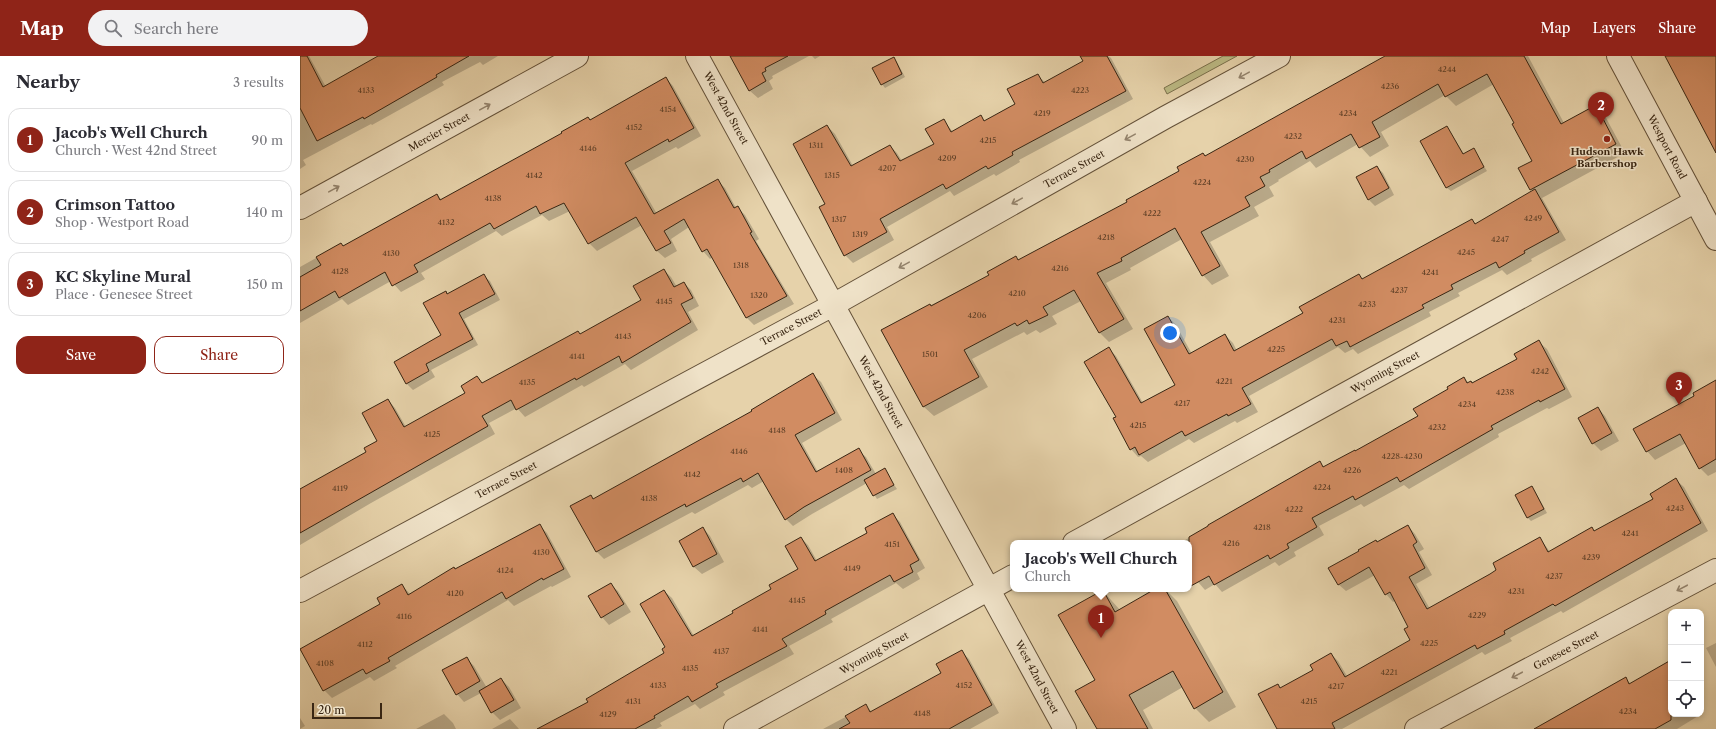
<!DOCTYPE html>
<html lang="en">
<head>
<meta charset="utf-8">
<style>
  :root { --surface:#fff; --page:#f2f2f3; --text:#2b2b33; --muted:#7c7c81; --line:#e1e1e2; --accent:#8f2418 }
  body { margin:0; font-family:"Libre Caslon Text",serif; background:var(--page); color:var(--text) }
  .controls { position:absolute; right:12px; bottom:12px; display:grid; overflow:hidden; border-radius:8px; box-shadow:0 2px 6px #0003 }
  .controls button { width:36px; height:36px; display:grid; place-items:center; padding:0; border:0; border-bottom:1px solid var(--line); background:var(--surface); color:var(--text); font:20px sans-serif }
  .scale { position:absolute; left:12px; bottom:10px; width:70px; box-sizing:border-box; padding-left:4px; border:2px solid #392613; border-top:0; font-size:11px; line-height:14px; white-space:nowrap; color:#392613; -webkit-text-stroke:3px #efe2c8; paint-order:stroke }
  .you { position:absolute; left:870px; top:277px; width:14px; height:14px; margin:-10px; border:3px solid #fff; border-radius:50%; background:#1a73e8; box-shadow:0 0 0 6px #1a73e833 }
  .badge { display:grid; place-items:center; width:26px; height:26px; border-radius:50%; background:var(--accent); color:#fff; font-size:13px; font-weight:700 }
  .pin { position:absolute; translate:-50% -33px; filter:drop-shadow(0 1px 2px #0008) }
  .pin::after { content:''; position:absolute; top:21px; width:14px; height:12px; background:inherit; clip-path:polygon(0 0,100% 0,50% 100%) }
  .popup { position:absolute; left:710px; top:484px; width:182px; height:52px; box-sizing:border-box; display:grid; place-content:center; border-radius:8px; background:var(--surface); filter:drop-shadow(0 1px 3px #0005); font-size:13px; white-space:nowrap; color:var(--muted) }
  .popup b { font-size:15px; color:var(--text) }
  .popup::after { content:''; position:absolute; left:50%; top:100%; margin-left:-8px; border:8px solid transparent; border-top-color:var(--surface) }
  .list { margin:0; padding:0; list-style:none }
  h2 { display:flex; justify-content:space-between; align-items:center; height:52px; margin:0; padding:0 16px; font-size:17px }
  h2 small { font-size:13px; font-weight:400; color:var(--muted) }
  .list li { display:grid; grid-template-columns:26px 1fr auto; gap:12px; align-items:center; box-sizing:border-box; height:64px; margin:0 8px 8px; padding:0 8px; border:1px solid var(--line); border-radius:12px }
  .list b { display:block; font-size:15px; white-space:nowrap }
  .list p { margin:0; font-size:13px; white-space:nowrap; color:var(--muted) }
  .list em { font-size:13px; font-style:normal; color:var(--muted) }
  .actions { display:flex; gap:8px; padding:12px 16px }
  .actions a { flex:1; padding:9px 0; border:1px solid var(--accent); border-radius:12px; text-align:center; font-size:14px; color:var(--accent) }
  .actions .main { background:var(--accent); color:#fff }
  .icon { flex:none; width:22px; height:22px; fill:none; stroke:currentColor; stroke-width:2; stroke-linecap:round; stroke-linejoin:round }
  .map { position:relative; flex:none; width:1416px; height:673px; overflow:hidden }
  header { display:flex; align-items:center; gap:24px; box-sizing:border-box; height:56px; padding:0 20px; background:var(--accent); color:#fff }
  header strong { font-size:19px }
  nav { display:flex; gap:22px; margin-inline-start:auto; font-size:14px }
  .search { width:280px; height:36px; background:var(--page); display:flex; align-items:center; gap:10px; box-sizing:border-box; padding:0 14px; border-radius:22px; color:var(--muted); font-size:15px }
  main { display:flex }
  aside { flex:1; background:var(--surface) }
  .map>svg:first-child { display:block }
</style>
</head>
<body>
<header>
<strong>Map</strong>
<div class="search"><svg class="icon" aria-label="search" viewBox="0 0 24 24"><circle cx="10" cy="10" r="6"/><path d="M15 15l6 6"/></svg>Search here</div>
<nav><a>Map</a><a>Layers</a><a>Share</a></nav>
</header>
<main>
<aside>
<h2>Nearby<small>3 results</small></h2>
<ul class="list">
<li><span class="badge">1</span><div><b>Jacob's Well Church</b><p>Church · West 42nd Street</p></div><em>90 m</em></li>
<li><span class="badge">2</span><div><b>Crimson Tattoo</b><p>Shop · Westport Road</p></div><em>140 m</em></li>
<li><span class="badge">3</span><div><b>KC Skyline Mural</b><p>Place · Genesee Street</p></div><em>150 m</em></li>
</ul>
<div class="actions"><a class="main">Save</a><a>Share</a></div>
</aside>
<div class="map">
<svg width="1416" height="673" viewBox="0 0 1416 673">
  <rect width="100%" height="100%" fill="#e6d2aa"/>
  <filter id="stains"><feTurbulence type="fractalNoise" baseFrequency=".005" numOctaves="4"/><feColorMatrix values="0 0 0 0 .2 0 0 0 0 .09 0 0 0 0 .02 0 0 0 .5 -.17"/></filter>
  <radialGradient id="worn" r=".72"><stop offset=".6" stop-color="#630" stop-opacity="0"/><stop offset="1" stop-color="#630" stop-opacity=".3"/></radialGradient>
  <path fill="#bcba84" stroke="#7a704c" d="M923 0H937L867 38 864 32Z"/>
  <path fill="#0003" d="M0 0H9L26 31 88 0H198L183 9 180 6 142 26 144 29 72 69 71 68 3 104 6 109 0 113Z
    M431 0H509L472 20 473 22 469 25 473 33 458 42 450 35Z
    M512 0H520L515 3Z
    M793 0H808L811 2 833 43 719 104 720 106 696 120 694 118 654 140 650 135 587 171 594 184 553 207 545 199 527 149V70L535 78 553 110 590 90 597 97 602 105 635 88 643 64 653 76 681 60 685 65 716 48 737 19 746 27Z
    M1099 0H1228L1264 67 1295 51 1305 60 1325 97 1242 142 1266 184 1231 203 1232 205 1207 219 1202 214 1158 237 1160 240 1129 256 1131 260 1058 298 1053 293 1045 297 1038 291 949 340 958 356 937 367 935 365 894 387 889 383 848 406 841 400 838 401 831 393 817 361 809 293 816 300 843 347 876 329 868 261 876 269 892 298 925 279 933 287 937 295 1004 258 1059 219 1063 224 1172 164 1176 168 1233 135 1231 133 1233 106 1215 67 1194 28 1156 50 1145 39 1081 76 1089 90 1070 101 1058 88 1016 112 1010 105 978 124 979 125 969 131 974 140 954 151 959 160 910 186 929 220 912 229 903 219 882 183 830 212 831 214 806 227 833 273 809 286 800 277 781 245 752 260 757 268 740 277 736 274 727 279 724 276 672 303 688 331 634 360 624 351 582 274 690 219 716 202 719 205 829 146 880 115 903 98 906 100Z
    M594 2 597 6 605 21 585 32 582 28Z
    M366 22 373 30 401 80 378 93 376 91 332 115 357 158 417 124 425 132 436 152 437 151 445 159 459 183 456 185 494 248 454 269 447 262 413 201 410 203 403 195 389 171 371 183 377 195 365 202 357 195 342 169 297 195 289 187 270 155 249 165 242 159 202 180 196 175 121 217 125 223 101 236 91 225 48 249 42 243 0 267V211L41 188 44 190 137 139 142 144 263 78 288 62 291 64Z
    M1147 71 1164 98 1173 93 1187 115 1151 135 1147 132 1121 85Z
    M1077 111 1083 117 1094 139 1075 150 1069 144Z
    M364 214 371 221 377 231 384 227 391 234 399 250 388 256 398 274 331 314 325 308 284 331 282 329 225 361 217 352 189 367 195 378 71 447 0 489V432L2 433 67 396 79 386 88 344 95 352 106 371 166 337 177 321 183 328 280 279 342 244Z
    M184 220 190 225 200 244 164 263 178 289 131 314 135 321 113 334 107 328 95 306 142 280 146 236 148 239Z
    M1239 286 1247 293 1272 341 1249 353 1247 352 1198 378 1199 381 1109 433 1104 429 1064 451 1061 448 1019 470 1024 479 994 496 996 500 979 510 975 506 922 536 915 528 905 534 898 526 889 510V487H880L1020 406 1024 411 1055 396 1119 361 1164 322 1169 327 1172 328 1218 303Z
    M513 319 521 326 542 364 502 387 518 416 558 394 566 401 576 418 584 414 597 433 577 443 567 427 512 458 493 470 486 463 464 425 452 432 448 429 395 458 392 456 304 503 296 495 291 440 294 444 453 356Z
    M1416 325V416L1408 420 1400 412 1386 387 1355 404 1347 395 1335 373 1396 340Z
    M1298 352 1305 360 1319 385 1301 395 1293 387Z
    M1376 424 1384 431 1408 475 1263 557 1261 555 1210 582 1212 585 1185 599 1182 596 1042 673H978L977 629 981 633 1014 614 1031 598 1038 605 1047 620 1112 584 1110 572 1096 544 1093 546 1086 538 1075 519 1046 535 1038 528 1077 487 1108 470 1115 478 1124 493 1119 496 1132 519 1116 528 1130 553 1191 519 1240 482 1250 496 1292 472 1295 476 1354 443Z
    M1232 431 1235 435 1247 457 1231 465 1228 462 1216 440Z
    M592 458 600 466 625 512 617 517 620 523 603 533 596 527 531 563 533 566 489 590 494 598 423 636 425 639 400 653 395 648 360 667 362 670 356 673H240L289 647 365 598 367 591 364 535 372 542 394 580 435 557 472 534 499 513 501 482 508 489 517 505 568 477Z
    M239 469 247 477 271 521 252 531 251 530 214 550 208 544 95 610 97 612 74 625 70 621 32 642 24 634 82 549 102 529 110 538Z
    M403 472 410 480 424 506 402 518 394 511 381 486Z
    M310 528 318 535 331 556 309 569 302 561Z
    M857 533H865L877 545 936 651 909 666 895 652 883 631 843 654 853 673H798L796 625 803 535 820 554Z
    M1416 587V611L1406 592Z
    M661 595 669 603 699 657 670 673H523L566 650 572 656 643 618Z
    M166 602 174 610 187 632 201 623 209 631 221 652 200 664 192 656 181 637 164 646 157 638Z
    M1371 607V658H1401V654L1403 657 1377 673H1234L1325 622 1331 628Z
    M144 658 153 667 156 673H116Z
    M0 662 5 670 0 673Z
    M210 663 219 673H192Z"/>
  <path fill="#d18c62" stroke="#392613" d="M0 0H7L23 31 78 0H169L136 19 137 21 64 63 63 61 17 85 0 52Z
    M430 0H488L465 12 466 15 462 17 466 25 449 35Z
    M780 0H807L826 35 712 96 713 99 688 113 686 110 646 133 643 128 580 163 587 176 544 200 519 151 525 148 493 88 527 69 551 110 590 89 600 105 634 88 625 73 644 63 651 76 681 59 684 65 715 48 707 33 738 18 743 27 783 5Z
    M1085 0H1224L1261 68 1296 49 1316 88 1230 134 1218 112 1232 105 1212 68 1214 67 1187 18 1145 41 1138 28 1072 66 1080 81 1059 92 1051 78 1006 103 1002 95 969 114 970 116 960 121 965 130 945 141 950 150 901 176 920 210 902 220 875 172 821 202 822 205 797 217 824 263 799 277 774 234 743 251 748 259 729 268 727 264 717 270 715 267 664 294 679 321 623 351 581 274 630 248 631 250 689 219 687 216 716 200 718 204 827 146 826 144 879 115 877 111 903 97 905 100Z
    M1365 0H1416V97Z
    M594 1 602 18 581 29 572 12Z
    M366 21 394 72 369 86 368 83 325 107 354 158 418 123 434 152 438 150 452 176 450 177 487 240 446 262 407 193 402 196 384 163 364 175 371 187 356 195 336 161 288 188 264 147 240 158 236 150 194 173 190 167 114 209 118 216 92 230 85 216 39 242 35 235 0 255V221L21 209 16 201 41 187 43 190 137 138 140 144 262 77 261 76 288 61 290 64Z
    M1147 70 1163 98 1174 92 1184 111 1146 132 1120 85Z
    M1077 110 1089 132 1068 144 1056 121Z
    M1235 133 1259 176 1224 195 1225 197 1199 212 1196 206 1151 229 1153 233 1122 249 1124 252 1050 291 1047 285 1036 290 1032 283 942 332 951 348 928 360 927 358 885 380 882 375 839 399 835 391 830 394 813 362 816 361 784 306 809 291 841 347 875 329 844 273 868 260 889 298 925 278 934 295 1003 257 999 251 1059 218 1062 223 1172 163 1175 168Z
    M364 213 374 231 384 226 393 242 381 248 391 266 322 307 319 300 276 324 275 322 216 354 211 344 182 360 188 370 0 477V433L66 396 64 392 77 385 62 357 88 343 104 371 165 337 161 330 177 320 182 327 278 275 280 278 341 244 333 230Z
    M184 218 195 238 159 257 173 283 126 308 129 315 106 328 94 306 141 279 123 247 146 235 147 238Z
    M1239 284 1265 333 1240 346 1239 344 1191 370 1193 373 1100 426 1097 421 1055 444 1053 440 1012 462 1017 471 987 488 989 492 970 503 968 499 914 529 909 520 889 531V481L908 470V469L1020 405 1023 411 1055 394V395L1118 360 1113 353 1148 333 1147 331 1164 321 1167 327 1171 325 1172 327 1217 303 1214 298Z
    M513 317 535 357 495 379 516 416 559 392 571 414 504 451 485 464 458 417 443 426 441 422 386 451 385 448 296 496 270 450 291 439 293 443 452 355 451 354Z
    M1416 324V403L1399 413 1380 378 1346 396 1333 373 1394 340 1393 337Z
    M1298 351 1312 377 1292 388 1278 362Z
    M585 412 594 429 573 440 564 424Z
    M1376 422 1401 467 1255 550 1253 548 1204 575 1205 578 1177 593 1175 589 1032 667 1035 673H977L958 638 978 628 980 632 1013 614 1010 609 1031 597 1045 621 1110 584 1104 573 1108 571 1090 536 1085 539 1069 511 1038 529 1028 512 1059 495 1058 494 1076 484 1077 486 1108 469 1117 486 1113 489 1125 512 1109 521 1127 553 1190 518 1196 514 1193 507 1240 481 1248 496 1292 471 1294 475 1353 443 1350 438Z
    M1232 430 1244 453 1227 462 1215 439Z
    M593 457 619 504 610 509 613 516 594 526 590 519 525 555 526 558 482 583 487 590 416 628 418 631 392 646 388 640 354 660 355 662 335 673H237L288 646 286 643 364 597 362 593 365 591 340 548 364 534 392 580 433 557 432 555 471 533 469 529 498 513 485 490 501 481 515 505 567 477 565 472Z
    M240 468 264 513 243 524 242 522 206 543 202 536 88 602 90 605 66 618 63 613 23 635 0 593 80 548 77 542 102 528 108 539 154 511 155 513Z
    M403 471 417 498 393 511 379 485Z
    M311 527 324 548 301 562 288 540Z
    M855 533H865L923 636 894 653 873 615 829 639 848 673H797L775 635 795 624 758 559 803 534 815 556Z
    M662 594 692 649 649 673H539L550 667 545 660 566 648 570 656 641 617 636 608Z
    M167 601 180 625 156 639 142 614Z
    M1371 604V664L1355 673H1234L1326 621 1329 628Z
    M201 622 214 644 191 657 179 635Z"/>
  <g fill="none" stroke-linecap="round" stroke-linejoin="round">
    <g stroke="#645139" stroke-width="24">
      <path id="minor" d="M397 0 765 673
        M0 152 277 0
        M774 487 1396 145
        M0 535 533 249 866 61 979 0
        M435 673 713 520
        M1116 673 1416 514"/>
    </g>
    <g stroke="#645139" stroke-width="24">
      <path id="tertiary" d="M1318 0 1416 183"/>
    </g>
    <use href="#minor" stroke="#efe2c8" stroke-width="22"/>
    <use href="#tertiary" stroke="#efe2c8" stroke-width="22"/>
  </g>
  <defs><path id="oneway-shaft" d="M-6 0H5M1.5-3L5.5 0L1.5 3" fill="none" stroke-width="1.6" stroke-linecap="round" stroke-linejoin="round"/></defs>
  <g stroke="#94846e">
    <use href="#oneway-shaft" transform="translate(944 19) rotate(151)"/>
    <use href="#oneway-shaft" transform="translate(185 51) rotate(-29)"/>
    <use href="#oneway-shaft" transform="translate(830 81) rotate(151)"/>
    <use href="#oneway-shaft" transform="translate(34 133) rotate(-29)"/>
    <use href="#oneway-shaft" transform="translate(717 145) rotate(151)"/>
    <use href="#oneway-shaft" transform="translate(604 209) rotate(151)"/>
    <use href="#oneway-shaft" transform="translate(1382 532) rotate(152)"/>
    <use href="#oneway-shaft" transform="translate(1217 619) rotate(152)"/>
  </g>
  <circle fill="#8f2418" stroke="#efe2c8" stroke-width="1.5" cx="1307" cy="83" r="4"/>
  <g text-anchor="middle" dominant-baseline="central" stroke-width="3" stroke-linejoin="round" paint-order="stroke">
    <g font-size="8" fill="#5f4027">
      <text x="1147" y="13">4244</text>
      <text x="1090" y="30">4236</text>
      <text x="66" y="34">4133</text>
      <text x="780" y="34">4223</text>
      <text x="368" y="53">4154</text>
      <text x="742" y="57">4219</text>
      <text x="1048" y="57">4234</text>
      <text x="334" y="71">4152</text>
      <text x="993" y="80">4232</text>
      <text x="688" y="84">4215</text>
      <text x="516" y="89">1311</text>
      <text x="288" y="92">4146</text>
      <text x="647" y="102">4209</text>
      <text x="945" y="103">4230</text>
      <text x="587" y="112">4207</text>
      <text x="234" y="119">4142</text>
      <text x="532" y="119">1315</text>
      <text x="902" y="126">4224</text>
      <text x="193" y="142">4138</text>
      <text x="852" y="157">4222</text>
      <text x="1233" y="162">4249</text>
      <text x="539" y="163">1317</text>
      <text x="146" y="166">4132</text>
      <text x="560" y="178">1319</text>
      <text x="806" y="181">4218</text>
      <text x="1200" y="183">4247</text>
      <text x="1166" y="196">4245</text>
      <text x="91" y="197">4130</text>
      <text x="441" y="209">1318</text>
      <text x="760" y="212">4216</text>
      <text x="40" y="215">4128</text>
      <text x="1130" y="216">4241</text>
      <text x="1099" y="234">4237</text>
      <text x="717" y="237">4210</text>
      <text x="459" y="239">1320</text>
      <text x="364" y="245">4145</text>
      <text x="1067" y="248">4233</text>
      <text x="677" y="259">4206</text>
      <text x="1037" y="264">4231</text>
      <text x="323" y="280">4143</text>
      <text x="976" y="293">4225</text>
      <text x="630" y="298">1501</text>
      <text x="277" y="300">4141</text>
      <text x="1240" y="315">4242</text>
      <text x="924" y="325">4221</text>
      <text x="227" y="326">4135</text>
      <text x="1205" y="336">4238</text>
      <text x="882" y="347">4217</text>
      <text x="1167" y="348">4234</text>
      <text x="838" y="369">4215</text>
      <text x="1137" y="371">4232</text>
      <text x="477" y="374">4148</text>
      <text x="132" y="378">4125</text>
      <text x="439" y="395">4146</text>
      <text x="1102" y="400">4228-4230</text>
      <text x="544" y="414">1408</text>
      <text x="1052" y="414">4226</text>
      <text x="392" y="418">4142</text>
      <text x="1022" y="431">4224</text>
      <text x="40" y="432">4119</text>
      <text x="349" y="442">4138</text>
      <text x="1375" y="452">4243</text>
      <text x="994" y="453">4222</text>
      <text x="962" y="471">4218</text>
      <text x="1330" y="477">4241</text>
      <text x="931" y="487">4216</text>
      <text x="592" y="488">4151</text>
      <text x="241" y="496">4130</text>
      <text x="1291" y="501">4239</text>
      <text x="552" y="512">4149</text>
      <text x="205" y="514">4124</text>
      <text x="1254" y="520">4237</text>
      <text x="1216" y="535">4231</text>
      <text x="155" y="537">4120</text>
      <text x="497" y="544">4145</text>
      <text x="1177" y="559">4229</text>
      <text x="104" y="560">4116</text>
      <text x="460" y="573">4141</text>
      <text x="1129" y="587">4225</text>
      <text x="65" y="588">4112</text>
      <text x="421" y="595">4137</text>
      <text x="25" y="607">4108</text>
      <text x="390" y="612">4135</text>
      <text x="1089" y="616">4221</text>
      <text x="358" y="629">4133</text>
      <text x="664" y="629">4152</text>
      <text x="1036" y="630">4217</text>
      <text x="333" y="645">4131</text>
      <text x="1009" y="645">4215</text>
      <text x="1328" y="655">4234</text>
      <text x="622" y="657">4148</text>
      <text x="308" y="658">4129</text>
    </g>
    <g font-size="10" fill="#392613" stroke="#efe2c8">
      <text transform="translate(426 52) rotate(61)">West 42nd Street</text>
      <text transform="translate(139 76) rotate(-29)">Mercier Street</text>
      <text transform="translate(1367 91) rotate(62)">Westport Road</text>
      <text transform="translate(774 113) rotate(-29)">Terrace Street</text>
      <text transform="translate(491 271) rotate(-28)">Terrace Street</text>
      <text transform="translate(1085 316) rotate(-29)">Wyoming Street</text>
      <text transform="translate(581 336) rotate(61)">West 42nd Street</text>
      <text transform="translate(206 424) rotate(-28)">Terrace Street</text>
      <text transform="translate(1266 594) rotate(-28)">Genesee Street</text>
      <text transform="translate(574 597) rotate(-29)">Wyoming Street</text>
      <text transform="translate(737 621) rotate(62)">West 42nd Street</text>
    </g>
    <g font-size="10" font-weight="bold" fill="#392613" stroke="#efe2c8">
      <text x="1307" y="95">Hudson Hawk<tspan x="1307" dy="12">Barbershop</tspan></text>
    </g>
  </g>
  <rect width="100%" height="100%" filter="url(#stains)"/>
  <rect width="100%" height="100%" fill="url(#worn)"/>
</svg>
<div class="controls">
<button>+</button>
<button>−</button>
<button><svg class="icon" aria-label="locate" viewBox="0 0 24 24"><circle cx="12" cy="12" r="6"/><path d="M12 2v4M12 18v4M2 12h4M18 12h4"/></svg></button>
</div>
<div class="scale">20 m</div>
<div class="you"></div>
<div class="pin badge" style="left:801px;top:582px">1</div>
<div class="popup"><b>Jacob's Well Church</b>Church</div>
<div class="pin badge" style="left:1301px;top:69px">2</div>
<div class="pin badge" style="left:1379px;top:349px">3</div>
</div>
</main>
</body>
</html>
